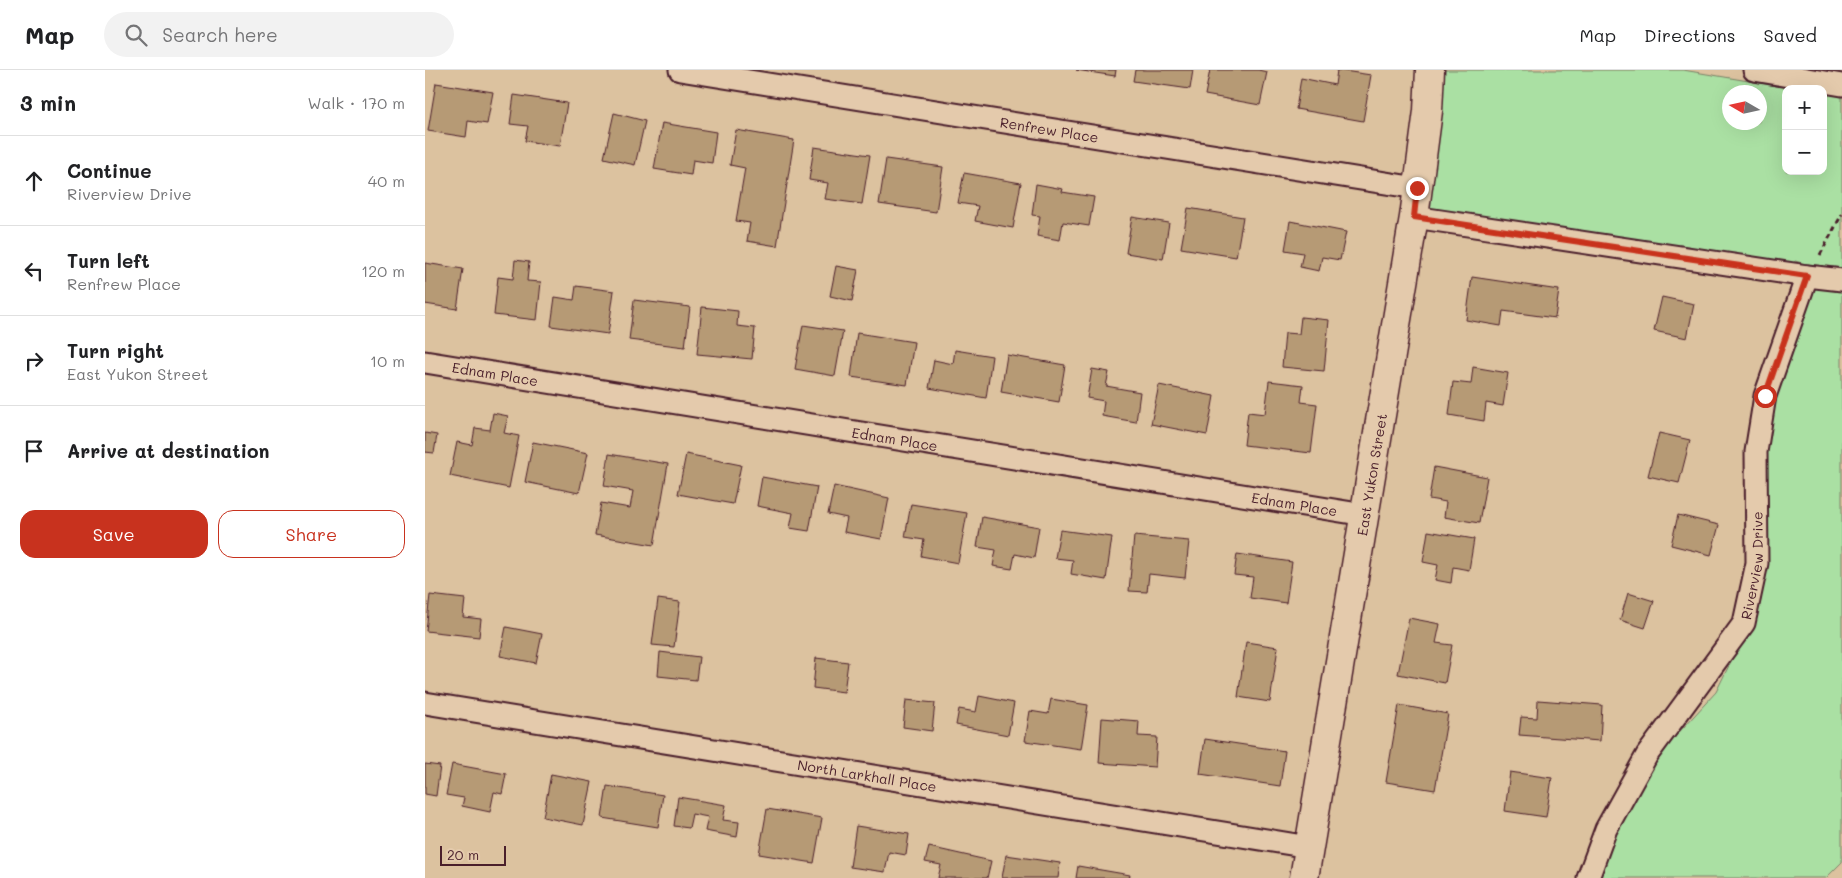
<!DOCTYPE html>
<html lang="en">
<head>
<meta charset="utf-8">
<style>
  :root { --surface:#fff; --page:#f2f2f2; --text:#202124; --muted:#757577; --line:#e0e0e0; --accent:#c8321e }
  body { margin:0; font-family:Mali,sans-serif; background:var(--page); color:var(--text) }
  .controls { position:absolute; right:15px; top:15px; display:grid; overflow:hidden; border-radius:10px; box-shadow:0 5px 20px #0002 }
  .controls button { width:45px; height:45px; display:grid; place-items:center; padding:0; border:0; border-bottom:1px solid var(--line); background:var(--surface); color:var(--text); font:25px sans-serif }
  .compass { position:absolute; left:1297px; top:15px; width:45px; height:45px; border-radius:50%; background:var(--surface); box-shadow:0 5px 20px #0002; rotate:279deg }
  .scale { position:absolute; left:15px; bottom:12px; width:66px; box-sizing:border-box; padding-left:5px; border:2px solid #4a1f2b; border-top:0; font-size:14px; line-height:18px; white-space:nowrap; color:#4a1f2b; -webkit-text-stroke:4px #e4caac; paint-order:stroke }
  .stop { position:absolute; width:15px; height:15px; margin:-11px; border:4px solid #c8321e; border-radius:50%; background:#fff }
  .stop.end { background:#c8321e; border-color:#fff; box-shadow:0 1px 5px #0008 }
  .list { margin:0; padding:0; list-style:none }
  h2 { display:flex; justify-content:space-between; align-items:center; height:65px; margin:0; padding:0 20px; font-size:21px }
  h2 small { font-size:16px; font-weight:400; color:var(--muted) }
  .list li { display:grid; grid-template-columns:32px 1fr auto; gap:15px; align-items:center; box-sizing:border-box; height:90px; padding:0 20px; border-top:1px solid var(--line) }
  .list b { display:block; font-size:19px; white-space:nowrap }
  .list p { margin:0; font-size:16px; white-space:nowrap; color:var(--muted) }
  .list em { font-size:16px; font-style:normal; color:var(--muted) }
  .actions { display:flex; gap:10px; padding:15px 20px }
  .actions a { flex:1; padding:11px 0; border:1px solid var(--accent); border-radius:15px; text-align:center; font-size:18px; color:var(--accent) }
  .actions .main { background:var(--accent); color:#fff }
  .icon { flex:none; width:28px; height:28px; fill:none; stroke:currentColor; stroke-width:2; stroke-linecap:round; stroke-linejoin:round }
  .map { position:relative; flex:none; width:1417px; height:808px; overflow:hidden }
  header { display:flex; align-items:center; gap:30px; box-sizing:border-box; height:70px; padding:0 25px; background:var(--surface); border-bottom:1px solid var(--line) }
  header strong { font-size:24px }
  nav { display:flex; gap:28px; margin-inline-start:auto; font-size:18px }
  .search { width:350px; height:45px; background:var(--page); display:flex; align-items:center; gap:12px; box-sizing:border-box; padding:0 18px; border-radius:28px; color:var(--muted); font-size:19px }
  main { display:flex }
  aside { flex:1; background:var(--surface) }
  .map>svg:first-child { display:block }
</style>
</head>
<body>
<header>
<strong>Map</strong>
<div class="search"><svg class="icon" aria-label="search" viewBox="0 0 24 24"><circle cx="10" cy="10" r="6"/><path d="M15 15l6 6"/></svg>Search here</div>
<nav><a>Map</a><a>Directions</a><a>Saved</a></nav>
</header>
<main>
<aside>
<h2>3 min<small>Walk · 170 m</small></h2>
<ul class="list">
<li><svg class="icon" aria-label="ahead" viewBox="0 0 24 24"><path d="M12 20V5M6 11l6-6 6 6"/></svg><div><b>Continue</b><p>Riverview Drive</p></div><em>40 m</em></li>
<li><svg class="icon" aria-label="left" viewBox="0 0 24 24"><path d="M17 20v-9H6M10 6l-5 5 5 5"/></svg><div><b>Turn left</b><p>Renfrew Place</p></div><em>120 m</em></li>
<li><svg class="icon" aria-label="right" viewBox="0 0 24 24"><path d="M7 20v-9h11M14 6l5 5-5 5"/></svg><div><b>Turn right</b><p>East Yukon Street</p></div><em>10 m</em></li>
<li><svg class="icon" aria-label="arrive" viewBox="0 0 24 24"><path d="M6 21V4h12l-3 4 3 4H6"/></svg><div><b>Arrive at destination</b></div></li>
</ul>
<div class="actions"><a class="main">Save</a><a>Share</a></div>
</aside>
<div class="map">
<svg width="1417" height="808" viewBox="0 0 1417 808">
  <rect width="100%" height="100%" fill="#dcc29f"/>
  <filter id="ink" filterUnits="userSpaceOnUse"><feTurbulence type="fractalNoise" baseFrequency=".02" numOctaves="2"/><feDisplacementMap in="SourceGraphic" scale="10" xChannelSelector="R" yChannelSelector="G"/><feConvolveMatrix kernelMatrix="1 2 1 2 8 2 1 2 1" color-interpolation-filters="sRGB"/></filter>
  <g filter="url(#ink)">
    <path fill="#aae0a3" stroke="#7a8067" fill-rule="evenodd" d="M1018 0H1258L1371 19H1361V101H1398V23L1417 26V198L1381 194 1370 191 1369 193 1003 138ZM1304 22H1334V52H1304Z
      M1383 217 1417 221V792L1401 808H1174L1185 775 1211 723 1235 683 1291 622 1336 530 1341 476 1339 402 1351 330Z"/>
    <path fill="#b69a74" stroke="#4a1f2b" d="M651 0H691L690 6Z
      M710 0H768L765 19 708 11Z
      M785 0H833L842 2 835 35 780 25Z
      M912 0 946 5 938 51 871 39 876 8 910 15Z
      M11 13 68 22 62 54 43 51 41 67 3 61Z
      M89 25 142 33 135 76 100 71 103 56 85 54Z
      M189 43 220 51 210 95 179 88Z
      M237 53 291 62 287 93 268 90 266 105 229 99Z
      M311 60 369 70 352 176 322 171 325 153 311 151 320 98 305 95Z
      M389 77 445 85 437 134 400 129 403 113 384 110Z
      M461 89 518 97 511 142 454 134Z
      M539 103 596 113 588 158 550 151 553 136 533 133Z
      M611 114 638 119 637 122 669 127 664 156 638 152 635 170 612 166 615 146 607 145Z
      M763 138 818 147 811 187 756 178Z
      M707 147 744 153 738 189 701 183Z
      M865 151 921 162 915 190 897 187 894 201 875 197 878 183 860 180Z
      M90 190 104 192 102 211 116 212 112 250 69 245 73 207 88 209Z
      M0 193 38 199 32 239 0 234Z
      M411 196 433 200 427 231 405 226Z
      M1047 207 1134 220 1130 248 1078 241 1076 256 1041 250Z
      M151 216 189 221 183 264 126 256 130 227 149 230Z
      M1237 227 1269 234 1262 268 1229 261Z
      M209 230 265 237 260 277 204 270Z
      M277 237 313 241 312 256 330 258 327 289 272 284Z
      M876 247 904 250 899 301 857 297 860 263 874 264Z
      M378 255 418 261 410 306 370 299Z
      M432 263 489 272 482 315 426 307Z
      M530 280 567 286 561 328 504 318 509 290 528 294Z
      M582 285 640 295 634 332 576 322Z
      M1048 297 1083 303 1078 336 1061 333 1059 351 1024 345 1028 312 1046 314Z
      M667 299 684 302 681 316 715 322 711 352 677 346 679 331 662 328Z
      M844 311 878 315 876 332 892 334 886 383 819 375 823 342 840 344Z
      M734 315 789 326 782 365 726 354Z
      M68 343 83 346 79 363 94 366 84 418 25 406 32 372 47 375 50 358 65 360Z
      M0 363 12 365 9 383 0 382Z
      M1234 363 1265 370 1254 413 1223 406Z
      M108 372 163 383 154 423 100 412Z
      M184 384 243 394 229 475 170 465 176 433 205 438 208 421 179 416Z
      M261 384 316 395 308 434 253 424Z
      M1009 397 1062 407 1054 453 1019 447 1021 432 1004 429Z
      M337 407 392 417 384 461 365 458 368 443 332 436Z
      M409 416 464 428 456 469 419 462 422 448 403 444Z
      M486 434 542 443 533 493 496 486 499 470 480 467Z
      M1253 445 1294 455 1286 485 1246 475Z
      M557 447 614 457 609 488 590 484 587 499 568 496 571 480 552 477Z
      M635 460 687 467 681 510 646 504 648 490 630 488Z
      M1003 461 1049 469 1044 500 1028 497 1026 513 1010 510 1013 495 998 492Z
      M709 466 764 471 760 508 724 504 722 522 704 521Z
      M812 484 867 492 861 533 825 528 828 507 809 505Z
      M1203 523 1229 531 1220 558 1195 550Z
      M5 525 40 529 38 547 56 549 54 567 1 561Z
      M233 529 255 532 249 577 227 575Z
      M984 548 1015 554 1011 573 1027 575 1020 613 973 604Z
      M81 557 117 564 111 593 75 586Z
      M821 572 853 577 845 632 813 627Z
      M235 582 274 587 271 610 233 606Z
      M391 588 423 592 419 622 388 618Z
      M554 626 589 633 583 665 531 655 534 639 551 642Z
      M626 629 663 635 656 679 600 671 605 641 623 644Z
      M481 630 510 633 507 661 478 657Z
      M1113 630 1177 635 1175 671 1094 665 1096 647 1112 648Z
      M974 635 1023 644 1010 720 961 712Z
      M677 648 714 651 713 666 732 667 730 697 674 693Z
      M780 669 860 681 855 716 775 704Z
      M0 694 15 696 11 726 0 724Z
      M27 694 81 704 77 724 69 722 65 742 37 736 39 728 21 725Z
      M1085 702 1127 708 1121 747 1080 741Z
      M126 704 167 712 158 755 118 747Z
      M182 716 238 725 233 757 177 748Z
      M253 727 301 735 298 750 314 752 312 767 280 761 283 747 267 744 264 758 249 756Z
      M342 739 397 748 389 793 334 784Z
      M431 756 484 764 481 785 464 782 460 802 425 797Z
      M504 777 566 791 562 808H513L516 795 500 792Z
      M581 785 635 793 633 808H577Z
      M653 796 705 805 704 808H651Z"/>
    <g fill="none" stroke-linecap="round" stroke-linejoin="round">
      <g stroke="#4a1f2b" stroke-width="25">
        <g id="street">
          <path id="s1" d="M255 0 992 118"/>
          <path d="M1329 0 1417 15"/>
          <path d="M989 147 1382 206 1417 210"/>
          <path id="s2" d="M0 292 940 445"/>
          <path id="s3" d="M0 633 884 777"/>
          <path id="s4" d="M1163 808 1181 759 1222 685 1319 553 1332 493 1331 382 1340 326 1382 206"/>
        </g>
      </g>
      <g stroke="#4a1f2b" stroke-width="31">
        <g id="secondary">
          <path id="s5" d="M879 808 989 147 1003 41 1005 0"/>
        </g>
      </g>
      <path stroke="#4a1f2b" stroke-width="3" stroke-dasharray="5 4" stroke-linecap="butt" d="M1395 185 1417 144"/>
      <use href="#street" stroke="#e4caac" stroke-width="21"/>
      <use href="#secondary" stroke="#e4caac" stroke-width="28"/>
    </g>
  </g>
  <g fill="none" stroke-linecap="round" stroke-linejoin="round" filter="url(#ink)">
    <path stroke="#c8321e" stroke-width="6" d="M992 118 989 147 1382 206 1340 326"/>
  </g>
  <g text-anchor="middle" dominant-baseline="central" stroke-width="4" stroke-linejoin="round" paint-order="stroke">
    <g font-size="14" fill="#4a1f2b" stroke="#e4caac">
      <text stroke="none"><textPath href="#s1" startOffset="374">Renfrew Place</textPath></text>
      <text stroke="none"><textPath href="#s2" startOffset="71">Ednam Place</textPath></text>
      <text stroke="none"><textPath href="#s2" startOffset="476">Ednam Place</textPath></text>
      <text stroke="none"><textPath href="#s5" startOffset="409">East Yukon Street</textPath></text>
      <text stroke="none"><textPath href="#s2" startOffset="881">Ednam Place</textPath></text>
      <text stroke="none"><textPath href="#s4" startOffset="359">Riverview Drive</textPath></text>
      <text stroke="none"><textPath href="#s3" startOffset="448">North Larkhall Place</textPath></text>
    </g>
  </g>
</svg>
<div class="controls">
<button>+</button>
<button>−</button>
</div>
<svg class="compass" viewBox="-18 -18 36 36"><path d="M0-13l5 13h-10z" fill="#e53935"/><path d="M0 13l5-13h-10z" fill="#757577"/></svg>
<div class="scale">20 m</div>
<div class="stop" style="left:1340px;top:326px"></div>
<div class="stop end" style="left:992px;top:118px"></div>
</div>
</main>
</body>
</html>
